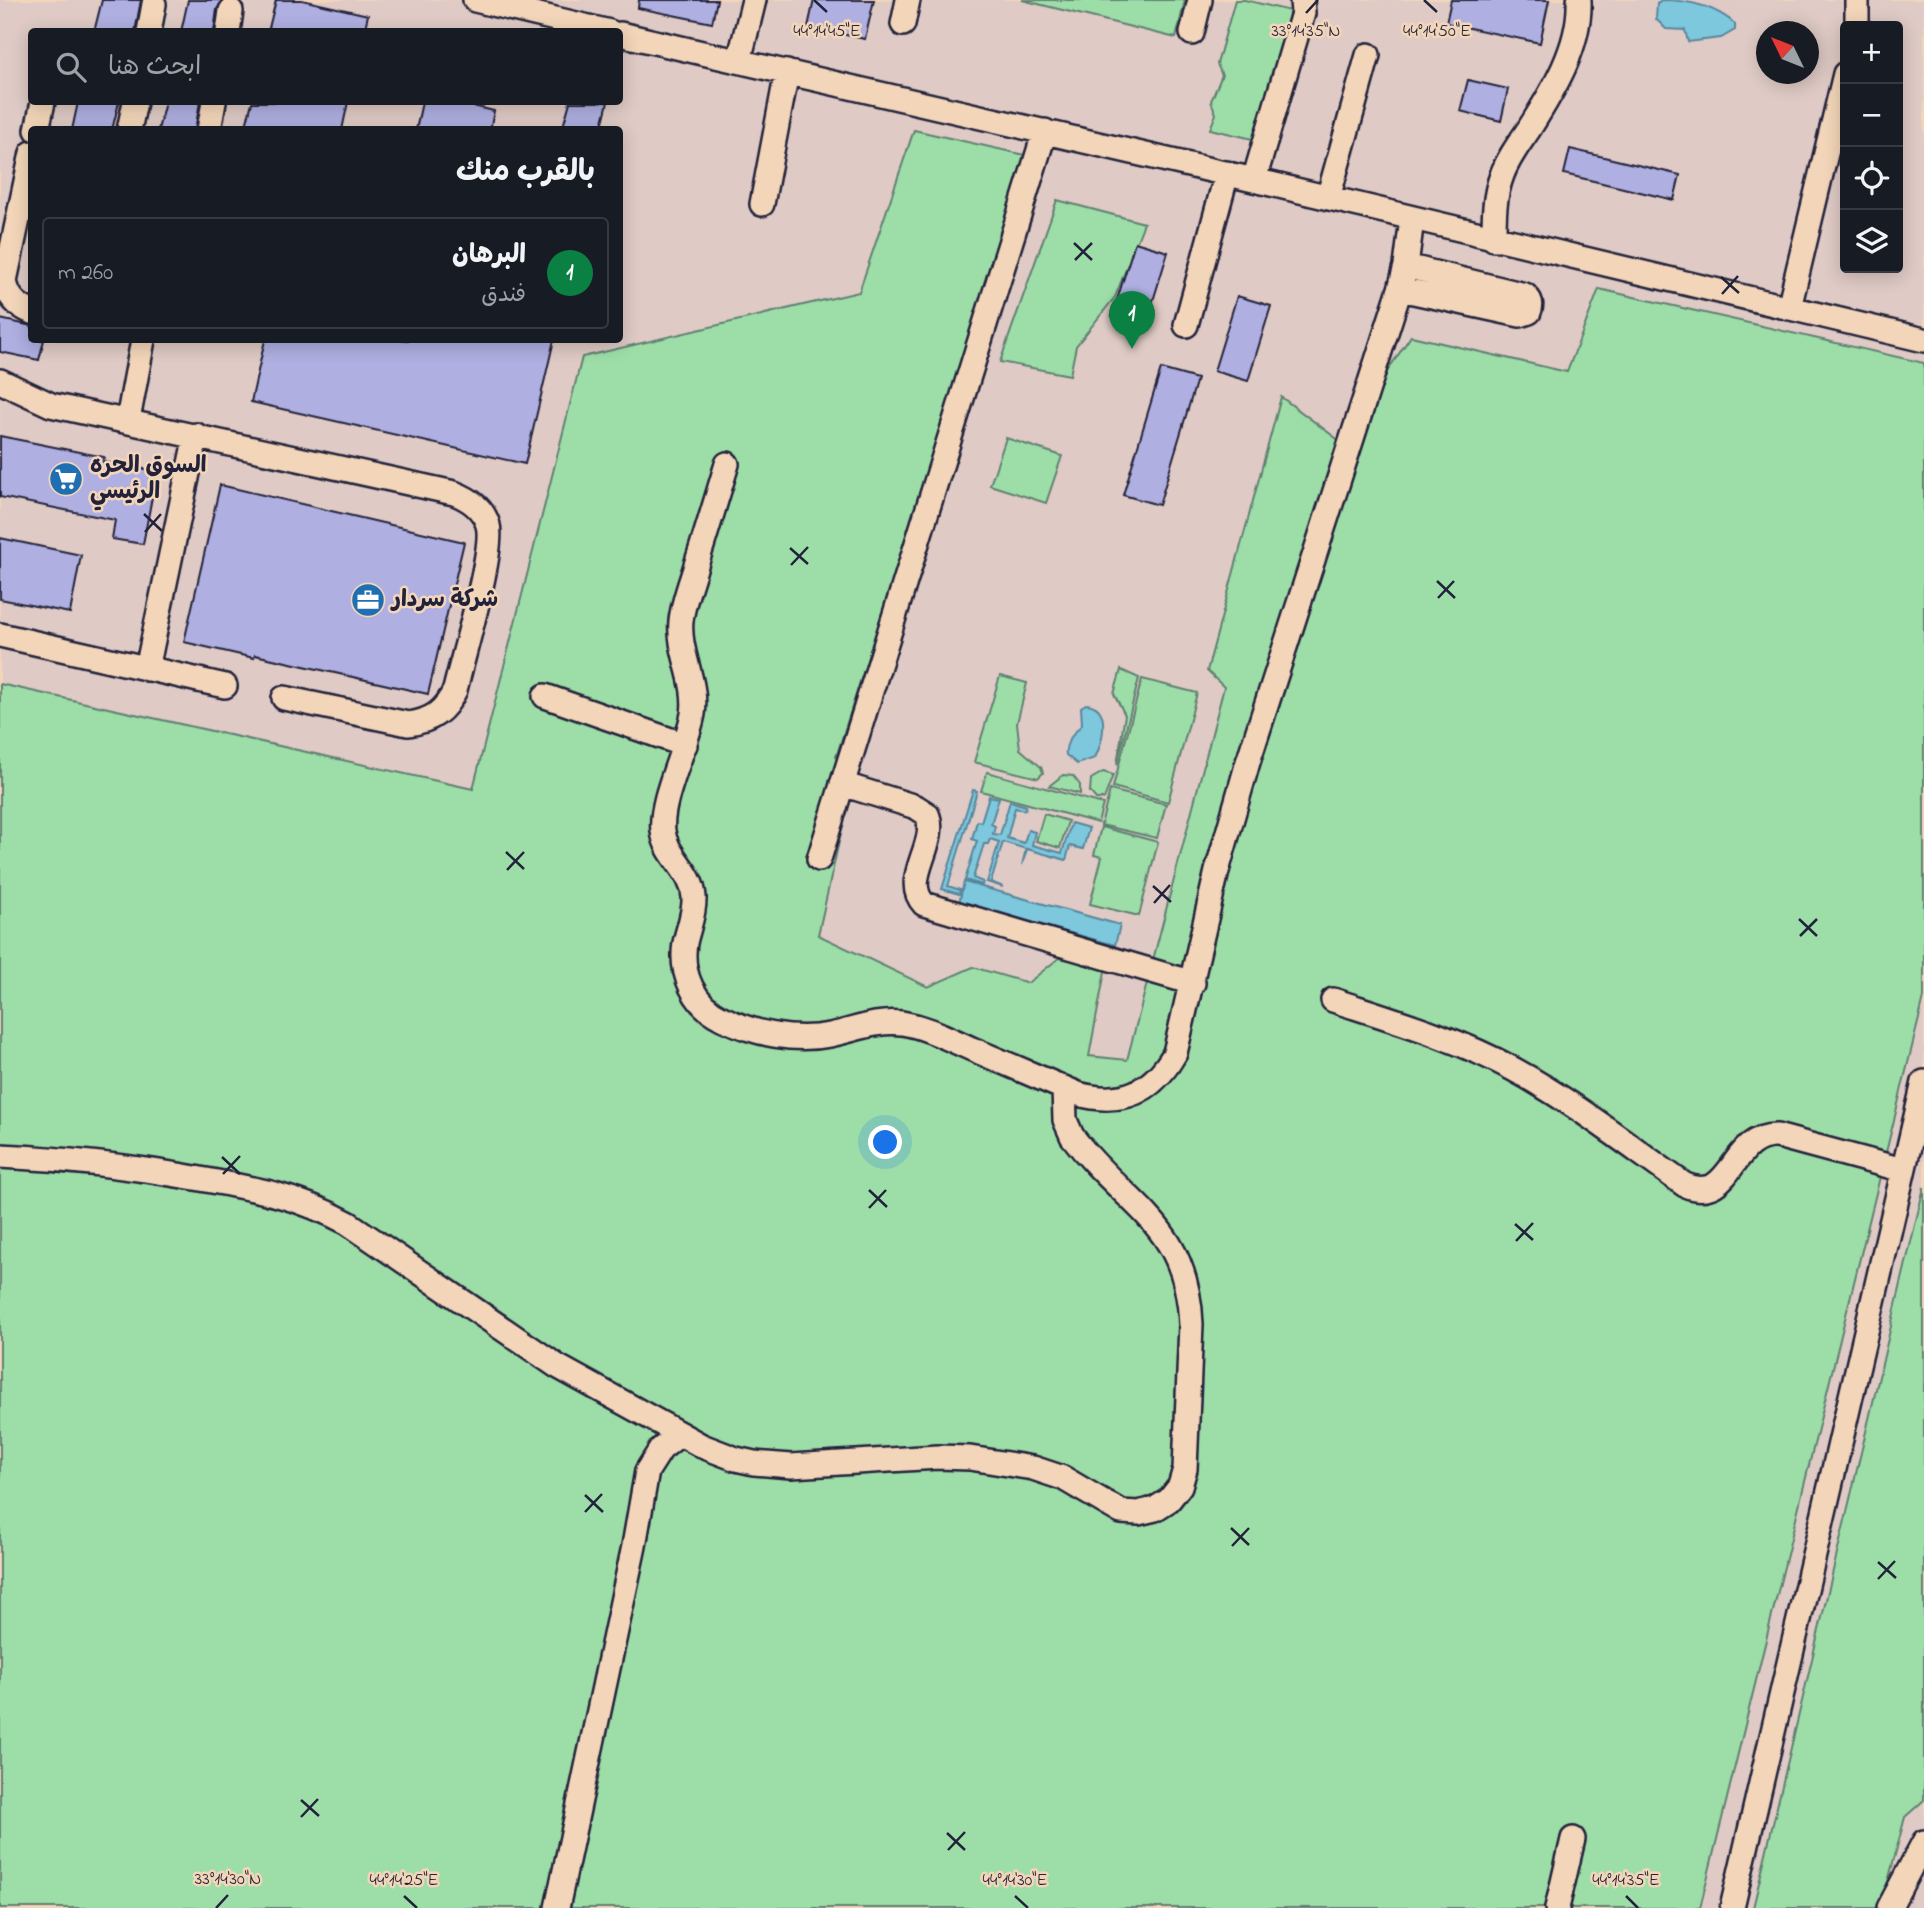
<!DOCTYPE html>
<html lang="ar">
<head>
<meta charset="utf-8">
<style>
  :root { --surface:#171b24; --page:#242831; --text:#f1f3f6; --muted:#9ea1a6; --line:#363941; --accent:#0b8043 }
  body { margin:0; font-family:"Indie Flower","Playpen Sans Arabic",sans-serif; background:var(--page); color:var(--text); direction:rtl }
  .controls { position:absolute; right:21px; top:21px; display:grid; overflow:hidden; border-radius:7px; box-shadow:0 4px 18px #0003 }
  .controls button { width:63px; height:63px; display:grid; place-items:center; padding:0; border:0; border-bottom:2px solid var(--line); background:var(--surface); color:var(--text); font:35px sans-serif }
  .compass { position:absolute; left:1756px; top:21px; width:63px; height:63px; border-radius:50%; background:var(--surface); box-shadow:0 4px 18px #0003; rotate:313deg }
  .you { position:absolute; left:886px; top:1143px; width:24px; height:24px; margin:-18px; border:5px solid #fff; border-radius:50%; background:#1a73e8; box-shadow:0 0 0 10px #1a73e833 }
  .badge { display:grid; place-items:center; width:46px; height:46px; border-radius:50%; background:var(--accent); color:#fff; font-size:23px; font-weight:700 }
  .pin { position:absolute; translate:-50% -58px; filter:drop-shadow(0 2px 4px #0008) }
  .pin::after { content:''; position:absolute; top:37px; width:24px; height:21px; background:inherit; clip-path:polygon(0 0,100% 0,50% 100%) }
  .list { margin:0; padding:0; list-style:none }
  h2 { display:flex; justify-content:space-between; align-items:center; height:91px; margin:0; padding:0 28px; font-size:30px }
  h2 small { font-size:23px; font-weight:400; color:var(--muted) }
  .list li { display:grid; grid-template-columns:46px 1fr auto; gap:21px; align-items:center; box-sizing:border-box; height:112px; margin:0 14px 14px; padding:0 14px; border:2px solid var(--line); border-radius:7px }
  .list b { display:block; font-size:26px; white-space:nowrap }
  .list p { margin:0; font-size:23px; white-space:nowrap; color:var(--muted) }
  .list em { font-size:23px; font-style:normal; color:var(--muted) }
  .icon { flex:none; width:38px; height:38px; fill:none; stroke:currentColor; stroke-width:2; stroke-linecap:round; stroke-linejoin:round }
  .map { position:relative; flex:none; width:1924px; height:1908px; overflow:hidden; direction:ltr }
  .search { position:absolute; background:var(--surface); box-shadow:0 4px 18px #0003; left:28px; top:28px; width:595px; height:77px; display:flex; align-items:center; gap:18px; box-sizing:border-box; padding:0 24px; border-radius:7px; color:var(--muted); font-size:26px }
  .panel { position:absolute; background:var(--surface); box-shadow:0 4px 18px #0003; left:28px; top:126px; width:595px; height:217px; border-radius:7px; direction:rtl }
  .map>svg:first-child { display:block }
</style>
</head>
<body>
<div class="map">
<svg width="1924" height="1908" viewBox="0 0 1924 1908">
  <rect width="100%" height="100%" fill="#f3d6b9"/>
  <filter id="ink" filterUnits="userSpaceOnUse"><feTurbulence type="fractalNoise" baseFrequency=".0143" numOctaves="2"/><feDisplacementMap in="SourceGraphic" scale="14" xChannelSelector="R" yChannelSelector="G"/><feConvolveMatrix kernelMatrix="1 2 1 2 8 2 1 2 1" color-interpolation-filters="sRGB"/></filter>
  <g filter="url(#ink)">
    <path fill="#dfcac5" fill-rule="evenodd" d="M0 0H1924V1908H0ZM1845 26H1898V268H1845ZM32 32H620V102H32ZM1766 32H1808V74H1766ZM32 130H620V340H32Z"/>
    <path fill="#9ddea8" stroke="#608072" stroke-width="2" d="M1022 0H1185L1176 38Z
      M1235 0H1245L1290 11 1257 140 1210 129 1216 114 1211 101 1222 75 1217 64Z
      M914 130 1029 156 836 757 849 797 818 935 928 987 973 967 1028 983 1059 958 1106 966 1089 1056 1127 1060 1224 687 1207 671 1281 397 1340 441 1411 336 1567 372 1599 289 1924 363V998L1700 1908H0V684L473 789 582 357 859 292Z
      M1057 200 1144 223 1115 297 1076 346 1070 375 1000 362Z
      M1006 438 1062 456 1046 503 990 485Z
      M1121 670 1139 678 1117 764 1125 715 1114 694Z
      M1000 676 1027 683 1017 723 1020 749 1041 767 1043 773 1038 778 974 762Z
      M1142 679 1197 693 1168 802 1113 787Z
      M987 772 1103 804 1098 823 981 791Z
      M1103 772 1113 775 1104 799H1096L1090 792 1091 779Z
      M1063 775 1073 776 1080 785V794L1049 786Z
      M1110 790 1166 804 1157 838 1101 825Z
      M1044 814 1068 821 1060 848 1036 841Z
      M1101 827 1158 842 1139 916 1090 904 1102 857 1094 855Z
      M1924 1187V1800L1905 1817 1881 1908H1753Z"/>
    <path fill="#7dc8dd" stroke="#59869c" stroke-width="2" d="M1661 0C1689 0 1715 6 1735 24V30L1721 38 1688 42 1685 30 1666 29 1656 19 1657 4Z
      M1086 704C1112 706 1103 741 1095 758L1077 764 1066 755C1064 742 1074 734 1082 724L1081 707Z
      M973 790 977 791 948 886 960 890 959 894 942 889Z
      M989 796 999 798 991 824 995 826 993 834 1000 835 1010 801 1026 806 1025 810 1015 808 1007 838 1024 843 1028 830 1035 832 1032 845 1062 853 1071 823 1089 828 1083 849 1070 846 1066 860 1027 849 1022 865 1026 849 1003 842 991 882 1003 887 987 882 999 842 990 839 988 844H984L973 878 983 882 982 885 965 880 977 841 972 839 977 821 981 822Z
      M964 882 1120 925 1115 945 959 903Z"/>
    <path fill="#afafe1" stroke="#22223b" stroke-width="2" d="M102 0H141L135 32H94Z
      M188 0H223L217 9 214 32H181Z
      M276 0H302L368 15 364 32H268Z
      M639 0H717L712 23 638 8Z
      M814 0H874L865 39 808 27Z
      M1451 0H1549L1540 43 1446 23Z
      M1468 80 1508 89 1501 121 1460 111Z
      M78 102H119L112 130H72Z
      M165 102H200L195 130H158Z
      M252 102H348L342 130H245Z
      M422 102H456L494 111 490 130H416Z
      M570 102H608L601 130H562Z
      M1570 149 1680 175 1674 200 1564 174Z
      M1135 242 1168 252 1145 327 1112 316Z
      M1237 296 1271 306 1248 381 1214 371Z
      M0 319 32 326V340H44L39 360 0 352Z
      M265 340H554L525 464 251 402Z
      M1161 369 1197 379 1159 505 1123 495Z
      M0 436 104 457 103 462 157 471 143 544 112 539 115 520 0 497Z
      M220 485 464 542 428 694 255 655 254 658 184 642Z
      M0 538 81 555 70 613 0 599Z"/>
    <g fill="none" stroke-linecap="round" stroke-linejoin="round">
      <g stroke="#22223b" stroke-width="28">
        <path id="minor" d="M475 0 610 32
          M903 24 908 0
          M1857 26V0
          M149 32 154 4
          M228 32 231 11
          M1192 33 1200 0
          M620 34 1254 180 1924 340
          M739 61 754 0
          M37 130 43 102
          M129 130 135 102
          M209 130 214 102
          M32 153 5 281C8 297 16 306 32 312
          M1254 180 1303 13 1302 0
          M1328 198 1368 55
          M762 204 787 72
          M1494 239C1494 217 1494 196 1502 175 1508 158 1519 144 1529 129 1553 91 1581 46 1579 0
          M1400 289 1520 315 1529 312C1532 305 1531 300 1525 295L1406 266
          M1789 308 1845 74
          M1186 325 1227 173
          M0 381 51 405 454 493C470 499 483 508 488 525 495 550 462 659 455 690 445 711 432 721 408 724L284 698
          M128 420 143 340
          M727 464C717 497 707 531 696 565 691 583 683 602 681 621 678 653 698 682 693 714 687 747 659 801 663 831 666 857 692 870 694 897 695 913 688 928 685 943 680 973 694 1005 722 1018 755 1034 794 1042 830 1035 855 1030 876 1020 902 1023 927 1027 949 1039 972 1049 1007 1064 1043 1079 1078 1094 1123 1106 1153 1092 1175 1053L1217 871 1248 762 1400 289 1406 266 1412 219
          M0 635 225 686
          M147 669 196 435
          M545 696 685 745
          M842 784 916 807 927 814C940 843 900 879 924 904L1193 983
          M819 859 1045 131
          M1333 1000C1394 1020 1456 1038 1513 1069 1574 1102 1628 1145 1685 1185 1734 1205 1729 1134 1777 1136L1903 1170
          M0 1156C67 1159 135 1167 201 1179 256 1189 298 1196 348 1223L557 1366 702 1446 736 1459 754 1463 791 1466 938 1457 970 1458 1033 1468 1063 1478 1121 1512 1138 1513 1155 1509 1169 1500 1180 1486 1185 1469 1191 1324C1187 1222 1125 1207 1072 1136L1065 1120 1064 1088
          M557 1908 634 1546 647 1471 661 1449 680 1434
          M1557 1908 1573 1839
          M1732 1908 1924 1082
          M1889 1908 1924 1842"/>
      </g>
      <use href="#minor" stroke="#f3d6b9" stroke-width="23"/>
    </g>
  </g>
  <path fill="none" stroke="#22223b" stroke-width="2.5" d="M814 0 827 12M1424 0 1437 12M1306 13 1318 0M1074 243 1092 260M1075 260 1092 243M1721 277 1739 293M1722 294 1738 276M144 514 162 531M145 532 161 514M790 548 808 564M791 565 808 547M1437 581 1455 598M1438 598 1454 581M506 852 524 869M507 870 524 852M1153 886 1171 902M1154 903 1170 885M1799 919 1817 936M1800 936 1817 919M222 1157 240 1174M223 1174 240 1156M869 1190 887 1207M869 1208 886 1190M1515 1224 1533 1240M1516 1241 1533 1223M585 1495 603 1512M585 1512 602 1494M1231 1528 1249 1545M1232 1546 1249 1528M1878 1562 1896 1578M1878 1579 1895 1561M301 1800 319 1816M301 1817 318 1799M947 1833 965 1850M948 1850 965 1832M404 1896 417 1908M1015 1896 1028 1908M1626 1896 1638 1908M216 1908 228 1895"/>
  <defs>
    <g id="supermarket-disc" transform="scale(1.75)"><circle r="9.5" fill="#1f6fb2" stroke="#f3d6b9"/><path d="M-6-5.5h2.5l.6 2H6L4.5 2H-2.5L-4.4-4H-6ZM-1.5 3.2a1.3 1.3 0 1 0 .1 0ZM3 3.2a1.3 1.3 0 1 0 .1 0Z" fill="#fff"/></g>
    <g id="office-disc" transform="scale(1.75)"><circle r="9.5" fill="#1f6fb2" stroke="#f3d6b9"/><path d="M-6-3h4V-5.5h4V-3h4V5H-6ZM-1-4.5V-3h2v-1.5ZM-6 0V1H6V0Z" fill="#fff"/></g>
  </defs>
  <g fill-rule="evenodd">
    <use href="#supermarket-disc" x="66" y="479"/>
    <use href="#office-disc" x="368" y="600"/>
  </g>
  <g text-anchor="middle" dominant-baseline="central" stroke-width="5" stroke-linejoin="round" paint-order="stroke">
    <g font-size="23" font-weight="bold" fill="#22223b" stroke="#f3d6b9" text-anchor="start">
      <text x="90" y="466">السوق الحره<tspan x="90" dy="26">الرئيسي</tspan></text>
      <text x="392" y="600">شركة سردار</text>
    </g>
  </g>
  <g font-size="18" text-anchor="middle" fill="#22223b" stroke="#f3d6b9" stroke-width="5" stroke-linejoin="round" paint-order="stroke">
    <text x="827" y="36">44°14'45"E</text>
    <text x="1437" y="36">44°14'50"E</text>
    <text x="1306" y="36">33°14'35"N</text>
    <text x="228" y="1884">33°14'30"N</text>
    <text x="404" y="1885">44°14'25"E</text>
    <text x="1015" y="1885">44°14'30"E</text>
    <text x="1626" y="1885">44°14'35"E</text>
  </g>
</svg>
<div class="controls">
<button>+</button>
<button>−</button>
<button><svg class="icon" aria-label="locate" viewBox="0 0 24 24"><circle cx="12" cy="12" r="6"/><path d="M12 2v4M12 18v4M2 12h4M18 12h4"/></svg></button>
<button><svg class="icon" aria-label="layers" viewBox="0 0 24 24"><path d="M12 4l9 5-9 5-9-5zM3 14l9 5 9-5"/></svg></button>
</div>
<svg class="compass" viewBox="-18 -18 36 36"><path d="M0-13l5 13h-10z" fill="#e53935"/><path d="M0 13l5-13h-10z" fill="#9ea1a6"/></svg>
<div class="you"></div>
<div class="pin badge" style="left:1132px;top:349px">1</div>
<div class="search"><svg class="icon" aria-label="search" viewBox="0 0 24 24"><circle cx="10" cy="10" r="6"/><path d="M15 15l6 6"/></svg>ابحث هنا</div>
<section class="panel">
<h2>بالقرب منك<small></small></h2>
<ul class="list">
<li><span class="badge">1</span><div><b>البرهان</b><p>فندق</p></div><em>260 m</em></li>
</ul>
</section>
</div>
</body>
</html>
